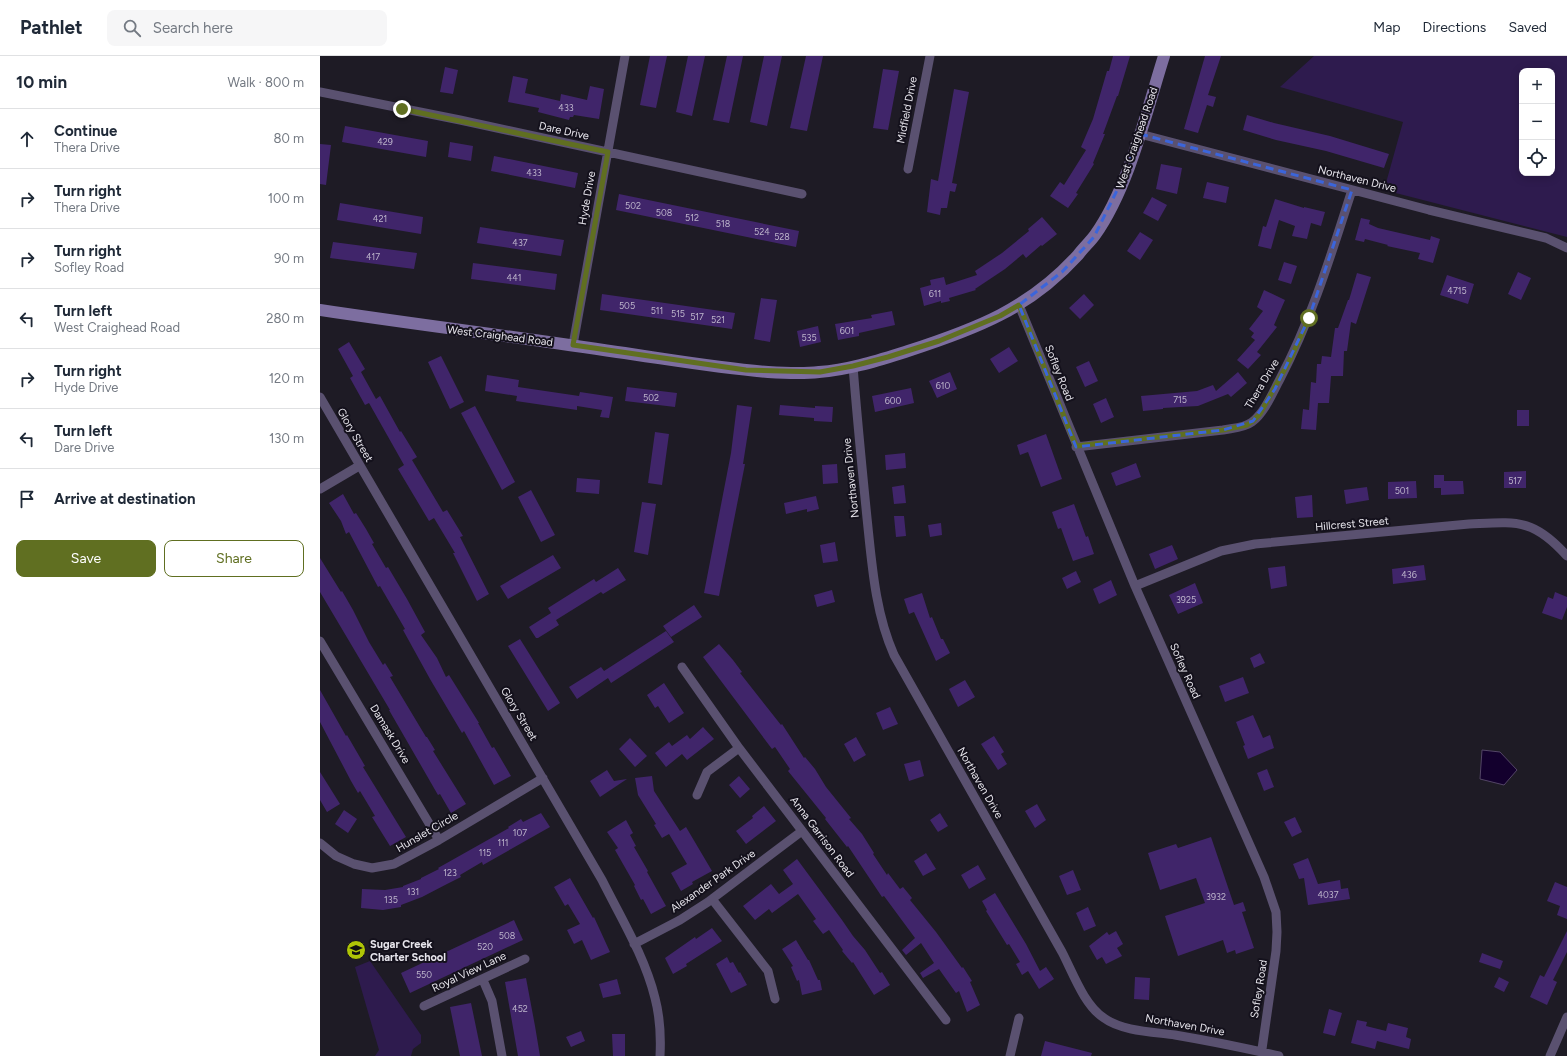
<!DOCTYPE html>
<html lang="en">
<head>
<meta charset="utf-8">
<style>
  :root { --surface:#fff; --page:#f6f6f7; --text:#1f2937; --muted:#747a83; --line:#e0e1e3; --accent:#606f21 }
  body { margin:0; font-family:Figtree,sans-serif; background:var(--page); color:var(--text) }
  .controls { position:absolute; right:12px; top:12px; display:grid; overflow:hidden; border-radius:8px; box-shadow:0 2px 10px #0003 }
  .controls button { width:36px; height:36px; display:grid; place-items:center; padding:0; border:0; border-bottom:1px solid var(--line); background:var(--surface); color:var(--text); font:20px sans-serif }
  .stop { position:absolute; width:12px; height:12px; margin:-9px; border:3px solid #606f21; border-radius:50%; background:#fff }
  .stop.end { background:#606f21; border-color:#fff; box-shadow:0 1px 4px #0008 }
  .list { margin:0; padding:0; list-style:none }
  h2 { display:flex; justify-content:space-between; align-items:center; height:52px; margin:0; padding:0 16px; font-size:17px }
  h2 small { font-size:13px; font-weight:400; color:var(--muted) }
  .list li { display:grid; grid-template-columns:26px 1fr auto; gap:12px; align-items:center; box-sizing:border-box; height:60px; padding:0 16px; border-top:1px solid var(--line) }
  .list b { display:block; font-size:15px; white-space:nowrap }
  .list p { margin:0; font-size:13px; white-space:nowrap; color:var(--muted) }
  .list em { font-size:13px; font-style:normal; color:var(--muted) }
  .actions { display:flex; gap:8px; padding:12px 16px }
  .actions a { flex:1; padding:9px 0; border:1px solid var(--accent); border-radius:8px; text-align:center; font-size:14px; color:var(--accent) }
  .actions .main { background:var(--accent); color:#fff }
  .icon { flex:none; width:22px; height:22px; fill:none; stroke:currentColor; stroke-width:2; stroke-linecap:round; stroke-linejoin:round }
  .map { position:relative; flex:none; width:1247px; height:1000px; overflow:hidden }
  header { display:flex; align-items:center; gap:24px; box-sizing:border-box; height:56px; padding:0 20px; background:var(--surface); border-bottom:1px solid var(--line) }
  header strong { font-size:19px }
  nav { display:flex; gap:22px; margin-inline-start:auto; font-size:14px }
  .search { width:280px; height:36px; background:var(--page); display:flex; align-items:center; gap:10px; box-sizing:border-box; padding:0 14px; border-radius:8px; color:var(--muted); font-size:15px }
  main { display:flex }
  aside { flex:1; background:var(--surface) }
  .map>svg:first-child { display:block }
</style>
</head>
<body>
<header>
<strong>Pathlet</strong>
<div class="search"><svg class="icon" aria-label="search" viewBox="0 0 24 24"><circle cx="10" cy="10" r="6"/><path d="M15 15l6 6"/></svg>Search here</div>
<nav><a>Map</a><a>Directions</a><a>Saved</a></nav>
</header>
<main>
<aside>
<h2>10 min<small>Walk · 800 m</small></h2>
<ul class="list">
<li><svg class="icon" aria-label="ahead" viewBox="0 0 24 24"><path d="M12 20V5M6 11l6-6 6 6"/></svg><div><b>Continue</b><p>Thera Drive</p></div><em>80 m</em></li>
<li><svg class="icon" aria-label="right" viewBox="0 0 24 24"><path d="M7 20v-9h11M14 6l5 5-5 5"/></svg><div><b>Turn right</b><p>Thera Drive</p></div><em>100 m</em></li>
<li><svg class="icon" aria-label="right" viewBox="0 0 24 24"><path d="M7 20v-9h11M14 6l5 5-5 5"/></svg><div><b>Turn right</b><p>Sofley Road</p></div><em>90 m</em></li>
<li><svg class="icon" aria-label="left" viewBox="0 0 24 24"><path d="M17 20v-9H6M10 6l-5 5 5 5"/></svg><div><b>Turn left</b><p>West Craighead Road</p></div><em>280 m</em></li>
<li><svg class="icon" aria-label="right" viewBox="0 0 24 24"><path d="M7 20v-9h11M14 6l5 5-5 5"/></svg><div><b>Turn right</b><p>Hyde Drive</p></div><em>120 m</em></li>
<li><svg class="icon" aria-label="left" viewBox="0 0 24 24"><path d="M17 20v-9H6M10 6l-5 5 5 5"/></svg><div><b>Turn left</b><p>Dare Drive</p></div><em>130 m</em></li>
<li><svg class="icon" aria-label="arrive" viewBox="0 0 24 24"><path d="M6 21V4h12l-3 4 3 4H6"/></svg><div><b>Arrive at destination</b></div></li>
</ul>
<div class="actions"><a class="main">Save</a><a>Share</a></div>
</aside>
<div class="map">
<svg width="1247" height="1000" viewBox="0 0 1247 1000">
  <rect width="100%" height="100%" fill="#1e1b25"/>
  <path fill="#2e1b4e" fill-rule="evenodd" d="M994 0H1247V181L1064 134 1083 66 960 31ZM1202 15H1232V117H1202Z
    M50 905 101 979V987L93 993 91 1000H55L59 994 35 911Z"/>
  <path fill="#13002d" stroke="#534566" d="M1162 694 1180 696 1197 714 1184 729 1160 723Z"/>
  <path fill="#40256a" d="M330 0H347L336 52 320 49Z
    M368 0H385L372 60 356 56Z
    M407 0H423L409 67 393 64Z
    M444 0H462L447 70 430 66Z
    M486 0H503L487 75 470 72Z
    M793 0H810L798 40H797L783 78H785L773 107 774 108 756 137 758 138 748 152 730 140 740 126 744 129 766 94 761 91 773 63 787 15H789Z
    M885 0H901L888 39 896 41 893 51 887 49 878 77 864 73Z
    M125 11 138 14 133 38 120 36Z
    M563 13 579 15 568 74 553 72Z
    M193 20 208 23 205 37 240 45 241 38 267 44 270 30 284 33 279 63 254 59 253 61H250L249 64 218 56 219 52 188 46Z
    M634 33 649 36 632 127 637 128 635 136 630 135 627 152H621L620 159 607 156 611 123 618 125Z
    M927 59 954 67 1010 80 1069 98 1064 112 1006 95 956 84 923 74Z
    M25 70 108 85 106 101 22 86Z
    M130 86 153 90 151 105 128 101Z
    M0 88 11 89 6 129 0 128Z
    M174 100 258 117 255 132 171 115Z
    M841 108 862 112 857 138 836 133Z
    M887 126 909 131 906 147 883 142Z
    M299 138 479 175 476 191 296 154Z
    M832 141 847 149 838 165 823 157Z
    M955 143 984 152V151L1005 156 1001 170 991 167 987 183 972 180 975 170 959 164 951 193 938 190 943 170 946 171Z
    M20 147 103 161 101 178 17 164Z
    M722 161 737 178 722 190 721 189 706 202 703 198 685 213 655 233 656 234 629 242 630 245 621 247V245L604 250 600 232 611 229 610 224 624 221 626 229 657 219 655 215 682 197 709 175 708 173Z
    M1041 162 1050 164 1049 168 1058 172 1110 184 1111 180 1120 183 1113 207 1098 203 1100 197 1067 190 1068 189 1045 183 1044 186 1035 184Z
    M160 171 244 184 241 200 157 187Z
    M820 176 833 184 820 204 807 195Z
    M13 186 97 197 94 213 10 202Z
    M964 206 977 210 971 228 958 224Z
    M153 207 237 218 235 234 151 223Z
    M1198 216 1211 222 1201 244 1188 238Z
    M1037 217 1051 221 1036 268 1031 266 1027 295H1024L1023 320H1011L1009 347H998L996 374 981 373 983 353 989 354 991 326 996 327 997 308H1001L1002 300 1011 301 1015 272H1018L1028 244H1029Z
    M1127 219 1154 228 1148 248 1120 239Z
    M944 234 965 244 954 269 957 271 937 296 941 299 928 313 917 304 935 284 931 281 934 277 929 273 943 255 937 251Z
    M282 238 415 257 412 273 280 254Z
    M764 238 774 249 760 263 749 252Z
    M441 242 457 244 450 286 434 283Z
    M572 255 575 269 539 277V280L518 284 515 268 552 262 551 259Z
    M498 270 501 286 480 291 477 275Z
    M29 286 45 313 41 316 56 343 60 340 80 376 81 375 97 401 92 404 123 456 127 454 143 480 140 481 169 538 157 545 133 497H135L114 462 109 465 78 413 84 409 49 347 45 349 30 322 33 320 18 293Z
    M689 291 698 305 679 317 670 303Z
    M121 300 144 346 130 353 108 306Z
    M769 305 778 325 765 331 756 311Z
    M630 316 637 333 617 342 609 325Z
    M918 316 927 327 911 341 908 338 878 350 843 352V353L823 355 821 340 877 335 893 329 896 335Z
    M167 319 199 324 198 331 259 340 260 336 293 341 289 362 280 361 282 354 257 350V354L196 345 197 340 165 335Z
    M307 331 357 337 355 351 305 345Z
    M591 332 594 347 555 356 552 340Z
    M786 342 794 361 781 367 773 348Z
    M417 349 432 351 423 408H425L399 540 384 537 411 397Z
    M460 349 495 352V350L513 351 512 366 494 365V362L459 359Z
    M155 350 195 426 182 434 141 357Z
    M1197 354H1209V370H1197Z
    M335 376 349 378 342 429 328 427Z
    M726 378 742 423 721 431 708 396 700 399 697 389Z
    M585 397 586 412 566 414 565 399Z
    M816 407 821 421 796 430 791 417Z
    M517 408 518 427 503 428 502 409Z
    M1206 415V432H1184V416Z
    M1114 419H1124V425H1143L1144 438 1121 439V432H1114Z
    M257 422 280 424 279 438 256 436Z
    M1096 425 1097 442 1068 443V426Z
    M584 429 586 447 574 448 572 431Z
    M1047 431 1049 444 1026 448 1024 434Z
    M211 434 235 479 221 486 198 441Z
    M23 438 34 458 36 457 46 473 54 487 52 488 66 512 68 511 87 543 105 576 101 579 117 602 126 621 129 619 159 667H158L172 692 174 691 191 720 174 729 144 675 142 677 110 623 83 574 85 573 60 530 58 531 29 476 26 478 21 465 9 447Z
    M992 439 993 461 977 462 975 441Z
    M496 440 499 453 487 456V453L466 458 464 447Z
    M322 446 336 448 328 499 314 496Z
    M754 448 766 481 768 480 774 498 753 505 741 472 738 473 732 456Z
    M574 460H584L586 480 576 481Z
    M621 467 622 479 610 481 608 469Z
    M515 486 518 505 503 507 500 489Z
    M852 489 858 503 835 513 829 498Z
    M233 499 241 512 188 543 180 530Z
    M0 502 21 536 22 535 33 554 49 586 63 609 65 607 73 620 70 621 106 681H107L115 694 113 695 146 748 131 757 120 738 118 739 69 654H70L0 536Z
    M1104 509 1106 524 1073 528 1072 513Z
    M965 510 967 530 951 533 948 512Z
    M298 512 306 524 283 538 281 536 236 564 239 569 218 582H216L209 571 231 557 228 552 274 523 276 526Z
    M756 515 761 526 747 533 742 522Z
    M791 524 797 539 779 548 773 533Z
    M875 527 883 547 858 558 849 539Z
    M512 534 515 546 497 551 494 539Z
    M1235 536 1247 541V551L1242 564 1222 557 1228 541 1233 543Z
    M602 537 610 562 612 561 621 583H623L630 597 616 605 594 556 589 558 584 543Z
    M374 549 382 561 351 581 343 570Z
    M346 575 354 586 291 627 288 622 257 643 249 631 281 611 284 615Z
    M200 583 240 647 228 655 188 590Z
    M399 588 413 604 422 616 420 617 461 669 462 668 484 702 485 701 495 713 506 731 531 762 529 763 542 778 554 797 553 798 567 819 568 817 580 833 583 831 592 842 590 844 616 876 642 912 643 911 652 925 650 926 660 949 647 956 639 935 636 937 619 913 603 922 600 917 614 907 601 887 586 899 582 894 595 882 564 840 562 841 528 790 527 791 505 763 506 762 468 715 470 713 455 691 452 693 383 601Z
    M940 597 945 607 934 612 930 602Z
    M923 621 929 637 905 646 899 630Z
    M645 624 655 641 638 651 629 633Z
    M344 627 364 657 349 667 338 650 335 652 327 639Z
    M0 634 26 680 27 679 45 710 43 711 86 781 70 790 52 761 55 760 40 735 38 737 31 725 0 666Z
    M570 651 578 668 563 674 556 657Z
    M933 659 943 682 950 679 954 692 928 703 923 690 925 689 916 666Z
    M383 671 394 683 367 704 362 698 346 711 335 697 349 686 352 690 367 679 370 683Z
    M674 680 684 696 681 698 687 708 678 714 661 688Z
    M536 681 546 699 534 706 524 688Z
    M310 682 327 700 315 711 299 693Z
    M600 704 604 720 589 725 584 708Z
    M947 713 954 731 944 735 937 717Z
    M287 714 294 725 307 723 280 741 270 725Z
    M0 716 20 748 7 756 0 744Z
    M332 720 334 735 360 775 366 771 392 815 372 826 373 828 361 835 351 817 367 808 349 778 342 782 334 769 336 768 318 739 315 722Z
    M419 720 430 733 420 742 409 729Z
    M717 748 726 764 715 772 705 755Z
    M444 750 456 765 426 788 416 775 433 762 432 760Z
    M24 754 37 763 28 777 15 768Z
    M221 757 230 771 163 809 162 806 140 819 141 821 127 828 102 841 81 849V851L63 854 41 852 42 833 65 834 83 831V830L101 823V822L119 813 118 812 189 772 188 771 201 763 203 766Z
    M620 757 628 770 618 776 610 764Z
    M975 761 982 776 972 781 964 766Z
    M306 764 313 777 310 779 316 790 314 791 328 815 327 816 346 850 331 858 323 843 321 844 314 830 315 829 295 794 298 792 287 776Z
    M891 781 914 849 923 846 926 855 922 856 934 892 916 898 915 894 907 897 903 884 858 900 845 860 885 847 876 822 840 834 828 797 856 788 858 792Z
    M606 797 616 813 603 820 594 805Z
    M988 802 998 828 1020 824 1021 833 1028 832 1030 843 988 849 984 822 979 823 973 808Z
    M477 803 522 864 533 880 545 894 560 917 562 916 570 929 554 939 533 906 532 907 522 895 523 894 509 874 503 878 493 865 496 863 478 838 452 857 449 853 435 864 423 850 451 828 459 838 473 828 463 814Z
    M658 809 666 823 649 833 641 819Z
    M753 814 761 834 747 839 739 820Z
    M250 822 273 862 274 861 290 896 271 904 262 884 254 888 247 874 260 868 248 848 245 850 234 831Z
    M1235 826 1247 831V863L1237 859 1240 850 1227 845Z
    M675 837 706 888 720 915 726 911 734 923 719 933 708 915 702 919 696 908 700 906 689 888 687 889 666 855 667 854 662 845Z
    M768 851 776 870 764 875 756 857Z
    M194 864 203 884 90 937 81 917Z
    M392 872 402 885 366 908 367 910 353 918 345 902 375 881 376 883Z
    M796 875 803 888 797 892 802 900 786 908 782 901 777 904 769 890 787 876 789 879Z
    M1247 875V896L1233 924 1237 926 1227 949 1210 941 1220 919 1224 921Z
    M476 884 488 904H489L498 924H500L502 934 482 939 479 924 477 925 471 911 473 910 462 893Z
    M1162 897 1183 905 1180 913 1159 906Z
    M407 901 410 907 413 906 419 917 420 916 427 929 411 937 396 908Z
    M815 921 830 922 829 944 814 943Z
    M1179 921 1189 926 1184 936 1174 931Z
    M206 922 215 970 220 1000H198L195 983 185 926Z
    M297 923 301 938 283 942 279 928Z
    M151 947 162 1000H140L130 951Z
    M1009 953 1022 957 1015 980 1003 977Z
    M1037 964 1047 966 1046 970 1066 975 1068 967 1088 972 1086 981 1091 983 1089 993 1057 985 1055 993 1031 987Z
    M261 975 265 985 251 991 246 981Z
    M292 978H305V1000H293Z
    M725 985 772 997 771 1000H721Z"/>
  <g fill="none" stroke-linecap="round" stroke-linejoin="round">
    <path stroke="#5a5170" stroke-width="9" d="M0 36 140 64 482 138
      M820 78 1109 154 1226 182 1247 192
      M588 113 610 0
      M699 249 815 530 944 821 956 856 957 876 956 895 941 1000
      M253 289 305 0
      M533 310C537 361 542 412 547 462 552 509 555 556 574 599L742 896C753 917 764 949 784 962 801 975 834 976 855 979 890 985 925 992 959 1000
      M0 341 282 824C301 862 325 901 335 942 340 961 341 981 340 1000
      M756 391 903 374C913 372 924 372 932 366 945 356 953 336 960 323 992 262 1011 199 1032 134
      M0 433 39 410
      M815 530 901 495 935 488 1149 468C1197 466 1213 462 1247 500
      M0 585 119 784
      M362 611 419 692 626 964
      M377 739 387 716 419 692
      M0 787 16 800 34 808 52 812 74 808 119 784 223 722
      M392 843 448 915 455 943
      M314 888 360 864 388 846 482 775
      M163 924 172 945 182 1000
      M104 950 205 903
      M690 1000 699 962
      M1230 1000 1247 961"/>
    <path stroke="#7d6ea0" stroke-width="12" d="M0 254C99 269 198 281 297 296 347 303 398 312 448 316 465 317 482 318 499 316 529 314 559 304 588 295 656 273 709 253 758 199 763 192 770 186 775 179 809 131 826 57 844 0"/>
  </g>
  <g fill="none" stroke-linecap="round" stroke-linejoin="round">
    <path stroke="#606f21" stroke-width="5" d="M82 53 288 96 253 289 426 314 500 316 533 310 568 301 619 285 680 260 699 249 756 390 903 374 927 369 933 365 940 358 971 302 989 262"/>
  </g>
  <path fill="none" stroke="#3b65db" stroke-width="3" stroke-dasharray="8 5" stroke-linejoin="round" d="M820 78 1032 134 989 262 955 333 933 365 903 374 756 391 699 249 742 216 774 181 808 112Z"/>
  <defs>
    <g id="school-disc" transform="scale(1)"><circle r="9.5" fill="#afc506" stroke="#14111c"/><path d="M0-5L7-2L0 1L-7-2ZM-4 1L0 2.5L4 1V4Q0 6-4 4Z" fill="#111"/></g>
  </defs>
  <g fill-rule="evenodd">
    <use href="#school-disc" x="36" y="894"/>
  </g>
  <g text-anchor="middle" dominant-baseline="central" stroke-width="4" stroke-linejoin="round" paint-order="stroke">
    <g font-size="9" fill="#bdb5cc">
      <text x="246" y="51">433</text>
      <text x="65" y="85">429</text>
      <text x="214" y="116">433</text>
      <text x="313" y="149">502</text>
      <text x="344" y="156">508</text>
      <text x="372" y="161">512</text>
      <text x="60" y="162">421</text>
      <text x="403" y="167">518</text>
      <text x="442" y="175">524</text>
      <text x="462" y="180">528</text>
      <text x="200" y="186">437</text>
      <text x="53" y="200">417</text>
      <text x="194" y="221">441</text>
      <text x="1137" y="234">4715</text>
      <text x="615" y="237">611</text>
      <text x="307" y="249">505</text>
      <text x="337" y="254">511</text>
      <text x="358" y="257">515</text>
      <text x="377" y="260">517</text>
      <text x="398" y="263">521</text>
      <text x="527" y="274">601</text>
      <text x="489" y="281">535</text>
      <text x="623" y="329">610</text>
      <text x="331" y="341">502</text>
      <text x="860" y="343">715</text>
      <text x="573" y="344">600</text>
      <text x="1195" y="424">517</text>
      <text x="1082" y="434">501</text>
      <text x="1089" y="518">436</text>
      <text x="866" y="543">3925</text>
      <text x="200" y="776">107</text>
      <text x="183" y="786">111</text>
      <text x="165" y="796">115</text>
      <text x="130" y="816">123</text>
      <text x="93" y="835">131</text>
      <text x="1008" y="838">4037</text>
      <text x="896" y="840">3932</text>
      <text x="71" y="843">135</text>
      <text x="187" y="879">508</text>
      <text x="165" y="890">520</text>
      <text x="104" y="918">550</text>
      <text x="200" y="952">452</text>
    </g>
    <g font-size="11" fill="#e7e5ec" stroke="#14111c">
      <text transform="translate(587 54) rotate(-79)">Midfield Drive</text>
      <text transform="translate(244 75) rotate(12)">Dare Drive</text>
      <text transform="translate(817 82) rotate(-71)">West Craighead Road</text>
      <text transform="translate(1037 123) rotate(14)">Northaven Drive</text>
      <text transform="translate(267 142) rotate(-80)">Hyde Drive</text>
      <text transform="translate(180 280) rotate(7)">West Craighead Road</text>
      <text transform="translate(739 317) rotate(68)">Sofley Road</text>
      <text transform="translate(942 328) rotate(-59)">Thera Drive</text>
      <text transform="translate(35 379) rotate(60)">Glory Street</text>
      <text transform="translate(531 422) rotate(-96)">Northaven Drive</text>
      <text transform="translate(1032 468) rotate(-5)">Hillcrest Street</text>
      <text transform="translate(865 615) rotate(66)">Sofley Road</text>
      <text transform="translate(199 658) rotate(59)">Glory Street</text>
      <text transform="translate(70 678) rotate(59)">Damask Drive</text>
      <text transform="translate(660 727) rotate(60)">Northaven Drive</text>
      <text transform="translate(107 776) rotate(-30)">Hunslet Circle</text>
      <text transform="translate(502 781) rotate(53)">Anna Garrison Road</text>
      <text transform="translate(393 825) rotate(-35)">Alexander Park Drive</text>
      <text transform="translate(149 916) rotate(-25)">Royal View Lane</text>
      <text transform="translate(939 933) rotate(-81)">Sofley Road</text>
      <text transform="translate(865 969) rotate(10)">Northaven Drive</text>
    </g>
    <g font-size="11" font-weight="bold" fill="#e7e5ec" stroke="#14111c" text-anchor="start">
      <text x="50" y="888">Sugar Creek<tspan x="50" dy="13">Charter School</tspan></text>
    </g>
  </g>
</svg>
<div class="controls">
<button>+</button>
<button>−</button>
<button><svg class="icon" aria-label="locate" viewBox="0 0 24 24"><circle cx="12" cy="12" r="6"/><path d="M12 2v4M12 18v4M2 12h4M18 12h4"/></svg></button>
</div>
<div class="stop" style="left:989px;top:262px"></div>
<div class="stop end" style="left:82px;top:53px"></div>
</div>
</main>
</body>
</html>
